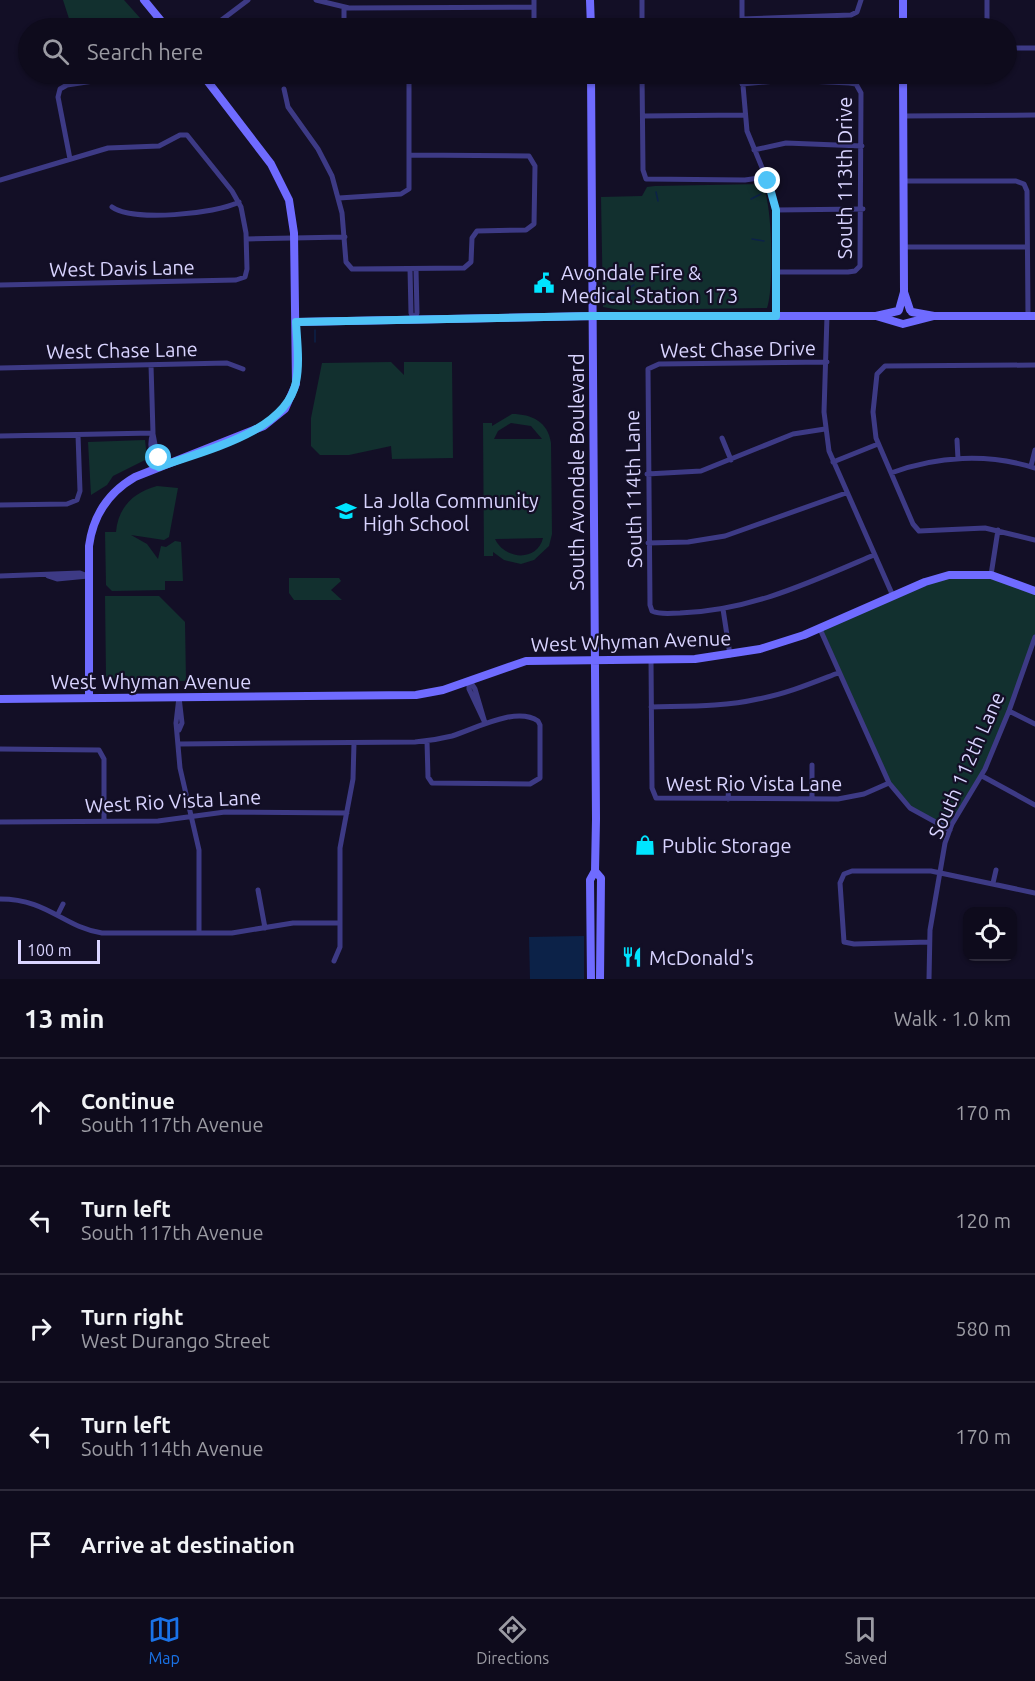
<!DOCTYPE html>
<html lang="en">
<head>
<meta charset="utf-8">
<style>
  :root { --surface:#0e0b1c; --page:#1c1929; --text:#f1f3f6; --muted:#9b9ba3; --line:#2e2b3b; --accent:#1a73e8 }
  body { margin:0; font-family:Ubuntu,sans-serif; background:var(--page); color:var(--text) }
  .controls { position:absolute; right:18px; bottom:18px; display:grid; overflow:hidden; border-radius:12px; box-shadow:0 2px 4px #0004 }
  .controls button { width:54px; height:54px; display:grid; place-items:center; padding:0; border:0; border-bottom:2px solid var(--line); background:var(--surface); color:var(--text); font:30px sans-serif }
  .scale { position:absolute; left:18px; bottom:15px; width:82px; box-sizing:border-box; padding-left:6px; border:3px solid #d9d4ff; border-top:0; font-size:16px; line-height:21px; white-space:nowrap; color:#d9d4ff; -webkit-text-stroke:4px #130f26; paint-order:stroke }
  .stop { position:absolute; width:18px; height:18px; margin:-14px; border:4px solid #4fc3f7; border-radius:50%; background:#fff }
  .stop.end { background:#4fc3f7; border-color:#fff; box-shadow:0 2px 6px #0008 }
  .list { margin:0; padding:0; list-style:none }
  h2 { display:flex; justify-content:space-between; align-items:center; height:78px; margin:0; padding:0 24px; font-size:26px }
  h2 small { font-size:20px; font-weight:400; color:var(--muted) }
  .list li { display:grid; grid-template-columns:39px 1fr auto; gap:18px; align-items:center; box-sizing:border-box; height:108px; padding:0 24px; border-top:2px solid var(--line) }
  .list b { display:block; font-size:22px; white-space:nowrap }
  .list p { margin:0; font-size:20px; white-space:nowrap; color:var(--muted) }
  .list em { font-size:20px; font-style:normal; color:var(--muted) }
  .icon { flex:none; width:33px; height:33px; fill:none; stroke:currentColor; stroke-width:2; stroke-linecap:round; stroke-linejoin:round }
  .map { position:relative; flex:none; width:1035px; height:979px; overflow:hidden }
  .search { position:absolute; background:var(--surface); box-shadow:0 2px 4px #0004; left:18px; right:18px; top:18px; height:66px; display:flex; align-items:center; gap:15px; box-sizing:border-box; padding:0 21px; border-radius:33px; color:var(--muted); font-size:22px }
  .sheet { height:618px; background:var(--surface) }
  nav { display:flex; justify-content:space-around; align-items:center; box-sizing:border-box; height:84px; border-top:2px solid var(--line); background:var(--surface); font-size:16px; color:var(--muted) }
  nav a { display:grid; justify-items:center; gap:3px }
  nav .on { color:var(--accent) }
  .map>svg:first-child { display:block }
</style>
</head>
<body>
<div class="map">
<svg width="1035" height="979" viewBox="0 0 1035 979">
  <rect width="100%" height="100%" fill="#130f26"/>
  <path fill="#12302f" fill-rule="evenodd" d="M63 0H124L149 28H72Z
    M762 184C773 201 774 290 767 308L620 310 603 307 601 197 642 196 647 187 655 186Z
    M391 362 404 375V362H452L453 458 392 459 391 446 349 455H320L311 446V418L322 363Z
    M512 414C532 414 548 422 551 443L552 534 549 546 534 560 521 564 504 560 493 552V556H484L483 423H492V426ZM511 423 531 426 542 439H494L498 431ZM543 538C537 562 505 560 495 539Z
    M145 440 147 459 113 476 107 485 91 495 88 442Z
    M157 486 178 488 169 537 164 540 131 535 147 544 158 559 161 546 166 547 175 541 181 542 183 581H165V590L112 591 106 585 105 532H116C118 507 134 492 157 486Z
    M973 574 1035 591V637L1009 711 980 781 950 830 922 816 895 793 820 629 925 582Z
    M289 578H339L341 581 331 590 342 600H294L289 593Z
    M105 596H159L185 622 186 681 112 682 106 676Z"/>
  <path fill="#0c2248" d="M584 936V979H530L529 937Z"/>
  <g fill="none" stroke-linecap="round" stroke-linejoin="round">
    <path stroke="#0c2248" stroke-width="1.5" d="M656 192 658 201
      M751 199 761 194
      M752 239 764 241
      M604 298 610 299 634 285
      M315 330V342"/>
    <path stroke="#3d3a85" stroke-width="5" d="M316 0 349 8 534 7
      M534 0V28
      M642 0V28
      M742 0V28
      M987 0V28
      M344 7V28
      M742 19 851 15 857 12 861 0
      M211 28 248 0
      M1006 48H1035
      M344 74 346 79 356 81 522 80 529 79 533 74
      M642 74 643 170 646 179 745 180 766 177
      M742 74 747 131 770 187 776 210 775 316
      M742 84 788 80 849 83 856 84 861 93 860 266 855 271 848 272H776
      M284 89 288 107 318 149 332 176 342 213 346 262 352 269 464 268 471 262 472 238 477 231 526 230 534 224 535 166 529 156 410 155
      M643 116 744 115
      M903 116 1035 115
      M754 150 786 143 862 146
      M70 159 58 97 60 89 67 85 140 74
      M0 180 108 148 159 146 180 135H187L232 191 241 207 246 233 247 269 245 277 236 280 0 285
      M903 181H1016L1024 184 1027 191 1028 316
      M339 198 401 194 409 189V81
      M112 207C132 222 216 214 239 202
      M776 210 863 209
      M247 239 345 237
      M904 247H1027
      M410 269 411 313 414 320
      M827 316 824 412 829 451 893 596
      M414 320 417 313 416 269
      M827 362 659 364 648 369 650 605 652 611C661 615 671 613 680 613 750 611 811 582 874 555
      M151 365 153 433C148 446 152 457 159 467
      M1035 365 885 366 877 374 873 412 876 438 913 524 919 531 985 528 1035 540
      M0 368 227 363 243 369
      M153 434 159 465
      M0 436 153 433
      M722 438 731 460
      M957 440 958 459
      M833 462 878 444
      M1031 466 1035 450
      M891 473C937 456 988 453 1035 468
      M647 474 701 471 793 434 825 429
      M0 505 67 504 77 500 80 491 78 435
      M648 543 688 542 725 536 846 493
      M991 575 998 530
      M0 576 80 573 88 576
      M48 576 57 579 88 576
      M723 609 730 655
      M820 629 889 783 910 808 950 830
      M651 659 652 788 656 798 838 799 864 794 889 783
      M469 680V689L485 723
      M469 680 475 689 485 723
      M179 697 176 723 180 768 199 850V933
      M179 697 182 723 179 730
      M651 707C687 706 723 707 758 699 786 694 812 683 838 673
      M1009 711 1035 724
      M179 744 415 742C428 741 440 739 452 736 475 729 516 706 538 721L540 725V778L530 784 432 783 428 777 427 741
      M0 749 99 750 104 759V821
      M982 776 1035 805
      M728 799 729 782
      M812 799V765
      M0 822 158 821 225 812 347 813
      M993 883 996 870
      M258 890 265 928
      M0 899C48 899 63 927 102 933H232L293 923H340
      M58 914 63 904
      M929 942 854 944 844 942 840 883 844 874 852 871H931L1035 893
      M334 961 340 947V848L353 779 354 743
      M929 979 930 930 945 843 952 824 985 769 1009 711 1035 637"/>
    <path stroke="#6f6bff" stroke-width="8" d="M144 0 167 28
      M590 0 591 28
      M903 28V0
      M904 292 910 310
      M899 310 904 292 903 74
      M912 312 934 316H1035
      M876 316 903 324 934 316
      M296 322 592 316H876L898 311
      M89 698V546C93 516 109 492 135 477L264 426 285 409 296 384 294 233 289 200 271 164 202 74
      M0 699 416 695 443 690 526 661 695 659 760 649 804 635 925 582 949 575H991L1035 591
      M595 871 601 878 600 979
      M591 979 590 880 595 871 596 819 591 74"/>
  </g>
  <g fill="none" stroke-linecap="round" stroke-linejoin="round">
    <path stroke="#4fc3f7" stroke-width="8" d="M159 458V467C202 451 286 433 296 382 300 363 297 341 296 322L592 316H776V210L768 181"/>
  </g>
  <defs>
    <g id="civic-bare" transform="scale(1.62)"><path d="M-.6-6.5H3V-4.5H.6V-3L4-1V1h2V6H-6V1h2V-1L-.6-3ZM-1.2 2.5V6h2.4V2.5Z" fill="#00e5ff" stroke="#130f26" stroke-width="2.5" paint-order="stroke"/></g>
    <g id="school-bare" transform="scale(1.62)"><path d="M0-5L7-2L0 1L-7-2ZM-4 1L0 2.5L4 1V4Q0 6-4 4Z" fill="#00e5ff" stroke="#130f26" stroke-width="2.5" paint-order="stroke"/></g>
    <g id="shop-bare" transform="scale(1.62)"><path d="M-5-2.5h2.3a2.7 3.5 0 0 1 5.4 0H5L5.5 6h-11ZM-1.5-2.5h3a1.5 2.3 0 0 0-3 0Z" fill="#00e5ff" stroke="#130f26" stroke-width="2.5" paint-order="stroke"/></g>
    <g id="restaurant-bare" transform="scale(1.62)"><path d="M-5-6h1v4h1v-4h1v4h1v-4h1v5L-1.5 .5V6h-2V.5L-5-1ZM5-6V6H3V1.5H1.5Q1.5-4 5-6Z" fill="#00e5ff" stroke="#130f26" stroke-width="2.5" paint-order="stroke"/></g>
  </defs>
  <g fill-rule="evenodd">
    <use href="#civic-bare" x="544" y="283"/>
    <use href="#school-bare" x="346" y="511"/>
    <use href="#shop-bare" x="645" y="845"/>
    <use href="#restaurant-bare" x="632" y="957"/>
  </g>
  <g text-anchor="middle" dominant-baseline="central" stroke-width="4.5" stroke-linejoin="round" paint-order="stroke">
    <g font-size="20" fill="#d9d4ff" stroke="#130f26">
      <text transform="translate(844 178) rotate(-90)">South 113th Drive</text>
      <text transform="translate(122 268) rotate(-1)">West Davis Lane</text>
      <text transform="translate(738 349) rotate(-1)">West Chase Drive</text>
      <text transform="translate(122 350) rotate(-1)">West Chase Lane</text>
      <text transform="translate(576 472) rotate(-90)">South Avondale Boulevard</text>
      <text transform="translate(633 489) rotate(-91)">South 114th Lane</text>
      <text transform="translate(631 641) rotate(-2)">West Whyman Avenue</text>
      <text x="151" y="681">West Whyman Avenue</text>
      <text transform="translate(966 765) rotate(-66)">South 112th Lane</text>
      <text x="754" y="783">West Rio Vista Lane</text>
      <text transform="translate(173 801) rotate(-3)">West Rio Vista Lane</text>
    </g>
    <g font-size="20" fill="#d9d4ff" stroke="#130f26" text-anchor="start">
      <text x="561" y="272">Avondale Fire &amp;<tspan x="561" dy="23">Medical Station 173</tspan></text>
      <text x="363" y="500">La Jolla Community<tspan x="363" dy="23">High School</tspan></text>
      <text x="662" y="845">Public Storage</text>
      <text x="649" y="957">McDonald's</text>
    </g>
  </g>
</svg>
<div class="controls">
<button><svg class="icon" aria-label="locate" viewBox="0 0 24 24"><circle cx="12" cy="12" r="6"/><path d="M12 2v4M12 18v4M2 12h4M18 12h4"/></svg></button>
</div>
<div class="scale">100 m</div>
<div class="stop" style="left:159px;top:458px"></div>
<div class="stop end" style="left:768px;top:181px"></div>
<div class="search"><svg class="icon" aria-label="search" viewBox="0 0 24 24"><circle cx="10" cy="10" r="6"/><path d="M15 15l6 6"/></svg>Search here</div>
</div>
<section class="sheet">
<h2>13 min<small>Walk · 1.0 km</small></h2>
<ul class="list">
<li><svg class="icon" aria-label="ahead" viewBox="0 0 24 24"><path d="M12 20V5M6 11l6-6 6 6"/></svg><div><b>Continue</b><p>South 117th Avenue</p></div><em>170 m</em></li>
<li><svg class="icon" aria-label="left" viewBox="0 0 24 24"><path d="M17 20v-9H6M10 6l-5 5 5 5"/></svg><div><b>Turn left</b><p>South 117th Avenue</p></div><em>120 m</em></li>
<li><svg class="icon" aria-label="right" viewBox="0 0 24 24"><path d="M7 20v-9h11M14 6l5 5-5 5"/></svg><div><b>Turn right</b><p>West Durango Street</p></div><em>580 m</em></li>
<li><svg class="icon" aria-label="left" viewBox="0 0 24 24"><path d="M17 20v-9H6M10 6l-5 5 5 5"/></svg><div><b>Turn left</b><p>South 114th Avenue</p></div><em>170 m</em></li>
<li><svg class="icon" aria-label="arrive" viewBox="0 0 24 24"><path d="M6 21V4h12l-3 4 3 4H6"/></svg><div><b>Arrive at destination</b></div></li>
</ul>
</section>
<nav>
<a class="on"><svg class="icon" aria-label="map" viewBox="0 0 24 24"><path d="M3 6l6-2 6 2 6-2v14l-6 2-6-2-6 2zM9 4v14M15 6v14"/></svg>Map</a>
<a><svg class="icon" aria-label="directions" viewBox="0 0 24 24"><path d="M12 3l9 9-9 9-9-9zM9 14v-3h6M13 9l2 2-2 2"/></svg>Directions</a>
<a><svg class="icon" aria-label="saved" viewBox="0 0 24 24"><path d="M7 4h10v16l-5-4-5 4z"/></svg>Saved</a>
</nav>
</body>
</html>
